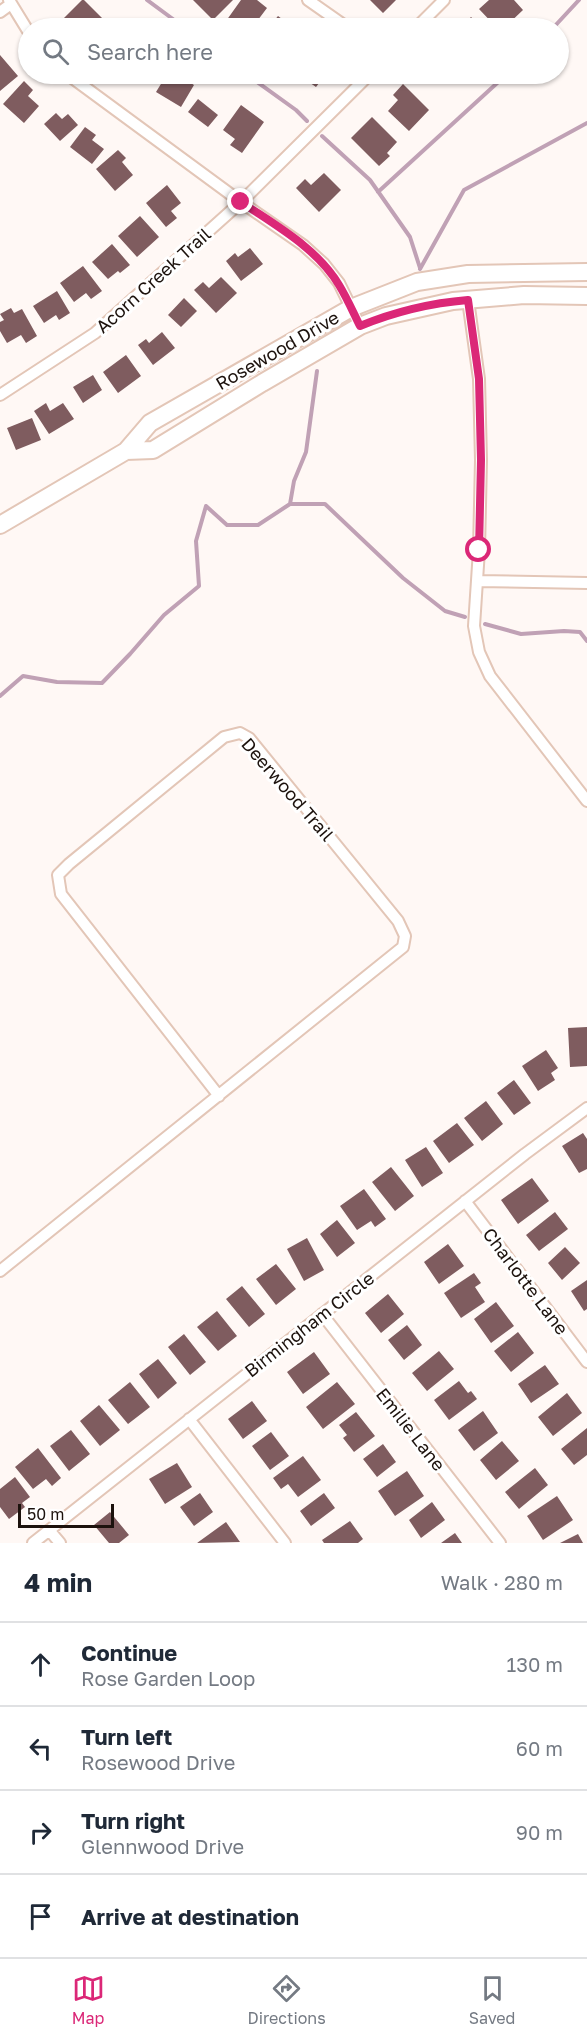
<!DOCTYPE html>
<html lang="en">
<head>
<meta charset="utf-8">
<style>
  :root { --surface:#fff; --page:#f2f2f3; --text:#1f2937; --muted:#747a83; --line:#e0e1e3; --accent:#db2777 }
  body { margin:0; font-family:"Golos Text",sans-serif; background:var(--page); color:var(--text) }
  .scale { position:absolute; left:18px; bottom:15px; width:96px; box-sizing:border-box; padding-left:6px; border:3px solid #1c120d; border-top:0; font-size:16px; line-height:21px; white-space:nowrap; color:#1c120d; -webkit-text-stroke:4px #fff; paint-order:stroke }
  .stop { position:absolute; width:18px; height:18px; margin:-14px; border:4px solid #db2777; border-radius:50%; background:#fff }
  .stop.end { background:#db2777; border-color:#fff; box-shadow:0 2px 6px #0008 }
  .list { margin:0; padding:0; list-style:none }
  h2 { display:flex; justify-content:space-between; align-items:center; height:78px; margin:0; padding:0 24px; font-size:26px }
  h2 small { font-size:20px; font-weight:400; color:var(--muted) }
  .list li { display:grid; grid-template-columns:39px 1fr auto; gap:18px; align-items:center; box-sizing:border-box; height:84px; padding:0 24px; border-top:2px solid var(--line) }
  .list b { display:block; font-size:22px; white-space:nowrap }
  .list p { margin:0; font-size:20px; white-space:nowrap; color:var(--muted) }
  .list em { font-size:20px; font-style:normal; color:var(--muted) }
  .icon { flex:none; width:33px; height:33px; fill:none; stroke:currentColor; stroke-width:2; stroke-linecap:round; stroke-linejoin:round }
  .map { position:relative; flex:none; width:587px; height:1543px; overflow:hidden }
  .search { position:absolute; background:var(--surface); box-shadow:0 2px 4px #0004; left:18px; right:18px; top:18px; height:66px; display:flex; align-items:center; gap:15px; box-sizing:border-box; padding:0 21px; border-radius:33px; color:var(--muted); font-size:22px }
  .sheet { height:414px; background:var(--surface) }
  nav { display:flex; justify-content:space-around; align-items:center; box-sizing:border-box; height:84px; border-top:2px solid var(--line); background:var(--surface); font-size:16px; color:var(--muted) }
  nav a { display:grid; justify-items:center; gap:3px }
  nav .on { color:var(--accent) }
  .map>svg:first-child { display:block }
</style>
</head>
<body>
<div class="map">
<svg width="587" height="1543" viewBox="0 0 587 1543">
  <rect width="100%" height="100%" fill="#fff8f5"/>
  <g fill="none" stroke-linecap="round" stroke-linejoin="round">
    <path stroke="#c0a1b5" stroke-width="4" d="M147 0 185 28
      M553 28 579 0
      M246 74 296 110 307 121
      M322 136 370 180 410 237 420 268
      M378 192 507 74
      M420 269 464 190 587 123
      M290 504H325L403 578 445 611 465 617
      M485 624 521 634 564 631 580 632 587 641
      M0 696 23 676 57 682 102 683 130 654 164 615 199 586 196 541 206 506 227 525H258L290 504 294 481 306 452 317 371"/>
  </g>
  <path fill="#7f5c5f" d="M82 0H84L102 18 92 28H80L78 27 75 28 64 18Z
    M193 0H233L213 20Z
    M241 0H257L267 8 252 28H236L226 21Z
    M370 0H396L383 13Z
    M489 0H514L523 10 504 28H497L479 9Z
    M278 16 294 28H268Z
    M471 17 483 28H460Z
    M0 55 18 76 0 91Z
    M167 74H177L194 85 181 107 156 92Z
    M297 74H326L316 87Z
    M432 74H456L439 84Z
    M24 81 33 90 28 96 39 106 24 123 3 104Z
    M403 84 429 110 409 131 388 111 398 100 393 95Z
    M198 99 218 115 208 127 188 112Z
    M241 105 264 122 242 153 230 145 235 139 223 130Z
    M56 113 62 119 68 114 78 125 60 141 44 124Z
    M372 117 397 142 387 153 390 156 379 166 351 138Z
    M85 127 96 135 92 140 104 149 92 164 70 147Z
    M118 150 126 158 122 162 133 175 115 191 96 169Z
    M324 173 341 190 319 212 296 188 305 179 311 185Z
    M167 185 181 203 171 211 177 218 166 227 146 203Z
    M140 216 159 237 137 257 118 236Z
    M112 244 130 265 120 273 118 271 108 279 92 262Z
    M250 248 263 264 241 281 226 261 235 253 238 257Z
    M83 266 102 291 91 299 86 293 74 302 60 283Z
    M221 277 237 293 216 313 194 290 203 282 209 288Z
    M57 291 70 313 59 320 56 315 44 323 33 306Z
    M184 298 197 311 181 327 168 315Z
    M11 308 14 313 22 309 37 336 26 343 21 335 7 343 0 331V322L4 320 0 314Z
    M162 332 175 348 153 365 138 345 146 339 149 343Z
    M126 355 141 376 118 393 103 372Z
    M93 375 102 390 83 403 73 387Z
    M46 403 50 411 63 403 74 419 49 434 34 411Z
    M32 418 41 440 16 450 7 428Z
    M587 1027V1066L570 1067 568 1028Z
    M546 1050 558 1068 551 1073 555 1080 538 1091 522 1066Z
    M514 1080 531 1103 514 1115 497 1093Z
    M486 1101 503 1124 482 1141 464 1118Z
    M457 1123 474 1145 449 1163 433 1141Z
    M583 1133 587 1139V1169L579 1173 562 1146Z
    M426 1147 443 1173 422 1187 405 1160Z
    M391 1167 414 1196 395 1211 372 1182Z
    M532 1178 549 1201 518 1224 501 1200Z
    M364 1189 386 1219 375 1227 371 1221 357 1230 340 1206Z
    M555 1212 568 1229 539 1251 526 1235Z
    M337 1220 355 1243 337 1257 320 1234Z
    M307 1238 324 1270 304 1281 287 1249Z
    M448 1244 464 1266 439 1284 424 1262Z
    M565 1247 580 1263 562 1280 548 1263Z
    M276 1264 296 1289 276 1305 256 1279Z
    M474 1273 481 1283 475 1287 485 1302 461 1318 444 1293Z
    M587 1280V1309L584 1311 571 1291Z
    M242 1286 265 1314 249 1327 226 1299Z
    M388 1294 404 1314 381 1333 365 1313Z
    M496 1302 514 1326 491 1343 474 1319Z
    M217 1311 237 1336 218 1351 197 1327Z
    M407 1325 422 1345 404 1360 388 1340Z
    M518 1332 534 1353 511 1372 494 1351Z
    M184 1334 206 1362 190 1375 168 1347Z
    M439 1351 454 1369 427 1391 412 1373Z
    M314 1352 330 1374 303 1394 287 1372Z
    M158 1359 177 1383 158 1399 139 1374Z
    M545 1365 559 1384 531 1403 518 1384Z
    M459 1381 468 1393 471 1391 477 1399 449 1420 434 1400Z
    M130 1382 150 1407 128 1424 108 1400Z
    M337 1382 355 1404 323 1429 306 1407Z
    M567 1393 582 1413 553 1436 538 1417Z
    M252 1401 267 1421 243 1439 228 1419Z
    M99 1405 120 1430 100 1446 80 1421Z
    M483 1411 498 1433 474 1451 458 1430Z
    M356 1412 375 1436 354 1452 343 1438 347 1435 339 1425Z
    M587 1428V1455L574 1465 561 1449Z
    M71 1430 90 1454 69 1471 50 1446Z
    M271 1432 289 1456 270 1470 252 1446Z
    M502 1441 519 1461 496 1480 480 1460Z
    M383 1444 396 1462 377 1477 363 1459Z
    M38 1448 61 1478 52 1486 46 1479 33 1489 15 1467Z
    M303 1456 321 1480 298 1497 288 1484 281 1489 273 1478Z
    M177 1463 192 1487 165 1504 149 1479Z
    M535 1468 548 1485 519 1509 505 1492Z
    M407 1471 424 1496 395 1516 378 1491Z
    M15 1477 30 1497 22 1503 25 1507 9 1519 0 1507V1489Z
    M200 1493 213 1512 194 1526 180 1507Z
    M324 1493 335 1508 311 1526 300 1511Z
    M557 1496 573 1520 543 1540 527 1516Z
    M432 1502 445 1520 421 1538 409 1520Z
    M110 1512 129 1535 119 1543H109L94 1525Z
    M350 1521 363 1539 358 1543H324L322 1540Z
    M226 1522 240 1542 197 1543Z
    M455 1533 462 1543H441Z
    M578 1534 583 1543H560Z"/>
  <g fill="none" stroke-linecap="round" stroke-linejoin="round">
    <g stroke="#e3c6b7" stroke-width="14">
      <path id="street" d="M9 0 28 31
        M308 0 348 28
        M0 12 11 4
        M416 28 444 0
        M67 74 241 202 303 245 324 264 339 283 360 326
        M468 300 479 379 481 460 479 550 474 626 479 652 490 676 587 801
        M0 395 95 333 241 202 370 74
        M477 581 587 583
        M465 1201 587 1362
        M0 1271 403 947 405 936 398 921 249 738 240 733 224 737 69 864 58 875 61 894 219 1096
        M322 1314 500 1543
        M189 1419 285 1543
        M49 1530 60 1543
        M33 1543 525 1154 587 1108"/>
    </g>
    <g stroke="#e3c6b7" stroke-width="20">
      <path id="secondary" d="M126 451 153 450 262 383 360 326 386 316 453 301 524 295 587 296
        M0 525 126 451 150 423 351 308 417 282 468 274 587 272"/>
    </g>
    <use href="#street" stroke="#fff" stroke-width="10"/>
    <use href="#secondary" stroke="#fff" stroke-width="16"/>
  </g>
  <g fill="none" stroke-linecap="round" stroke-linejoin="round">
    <path stroke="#db2777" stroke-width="8" d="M241 202C275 225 317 248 339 285 347 298 353 312 360 326 394 312 431 303 468 300L479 379 481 460 479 550"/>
  </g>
  <g text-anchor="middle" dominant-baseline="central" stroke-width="6" stroke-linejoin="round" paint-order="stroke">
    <g font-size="18" fill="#1c120d" stroke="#fff">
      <text transform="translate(153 280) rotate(-42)">Acorn Creek Trail</text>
      <text transform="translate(277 350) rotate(-30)">Rosewood Drive</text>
      <text transform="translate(288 789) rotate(49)">Deerwood Trail</text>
      <text transform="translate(526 1281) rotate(53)">Charlotte Lane</text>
      <text transform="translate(309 1324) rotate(-38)">Birmingham Circle</text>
      <text transform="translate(411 1429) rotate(52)">Emilie Lane</text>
    </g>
  </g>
</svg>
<div class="scale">50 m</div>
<div class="stop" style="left:479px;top:550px"></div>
<div class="stop end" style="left:241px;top:202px"></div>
<div class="search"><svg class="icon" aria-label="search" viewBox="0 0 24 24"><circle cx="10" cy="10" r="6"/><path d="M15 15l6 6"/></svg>Search here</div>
</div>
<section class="sheet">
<h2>4 min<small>Walk · 280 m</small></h2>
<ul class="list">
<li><svg class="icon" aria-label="ahead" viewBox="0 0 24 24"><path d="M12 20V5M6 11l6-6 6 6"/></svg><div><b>Continue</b><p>Rose Garden Loop</p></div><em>130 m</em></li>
<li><svg class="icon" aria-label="left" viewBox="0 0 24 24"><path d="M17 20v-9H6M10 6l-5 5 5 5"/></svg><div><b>Turn left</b><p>Rosewood Drive</p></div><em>60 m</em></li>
<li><svg class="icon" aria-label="right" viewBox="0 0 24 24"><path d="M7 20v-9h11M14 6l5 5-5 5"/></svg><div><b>Turn right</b><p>Glennwood Drive</p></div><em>90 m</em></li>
<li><svg class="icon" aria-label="arrive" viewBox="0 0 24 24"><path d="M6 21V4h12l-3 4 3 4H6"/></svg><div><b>Arrive at destination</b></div></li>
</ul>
</section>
<nav>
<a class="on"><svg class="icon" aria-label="map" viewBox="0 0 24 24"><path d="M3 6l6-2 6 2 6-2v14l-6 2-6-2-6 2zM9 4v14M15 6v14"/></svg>Map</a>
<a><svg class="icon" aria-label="directions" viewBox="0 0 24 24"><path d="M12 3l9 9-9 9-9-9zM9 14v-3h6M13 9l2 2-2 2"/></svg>Directions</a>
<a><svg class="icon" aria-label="saved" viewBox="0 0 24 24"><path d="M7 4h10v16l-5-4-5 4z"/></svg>Saved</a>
</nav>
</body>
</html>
